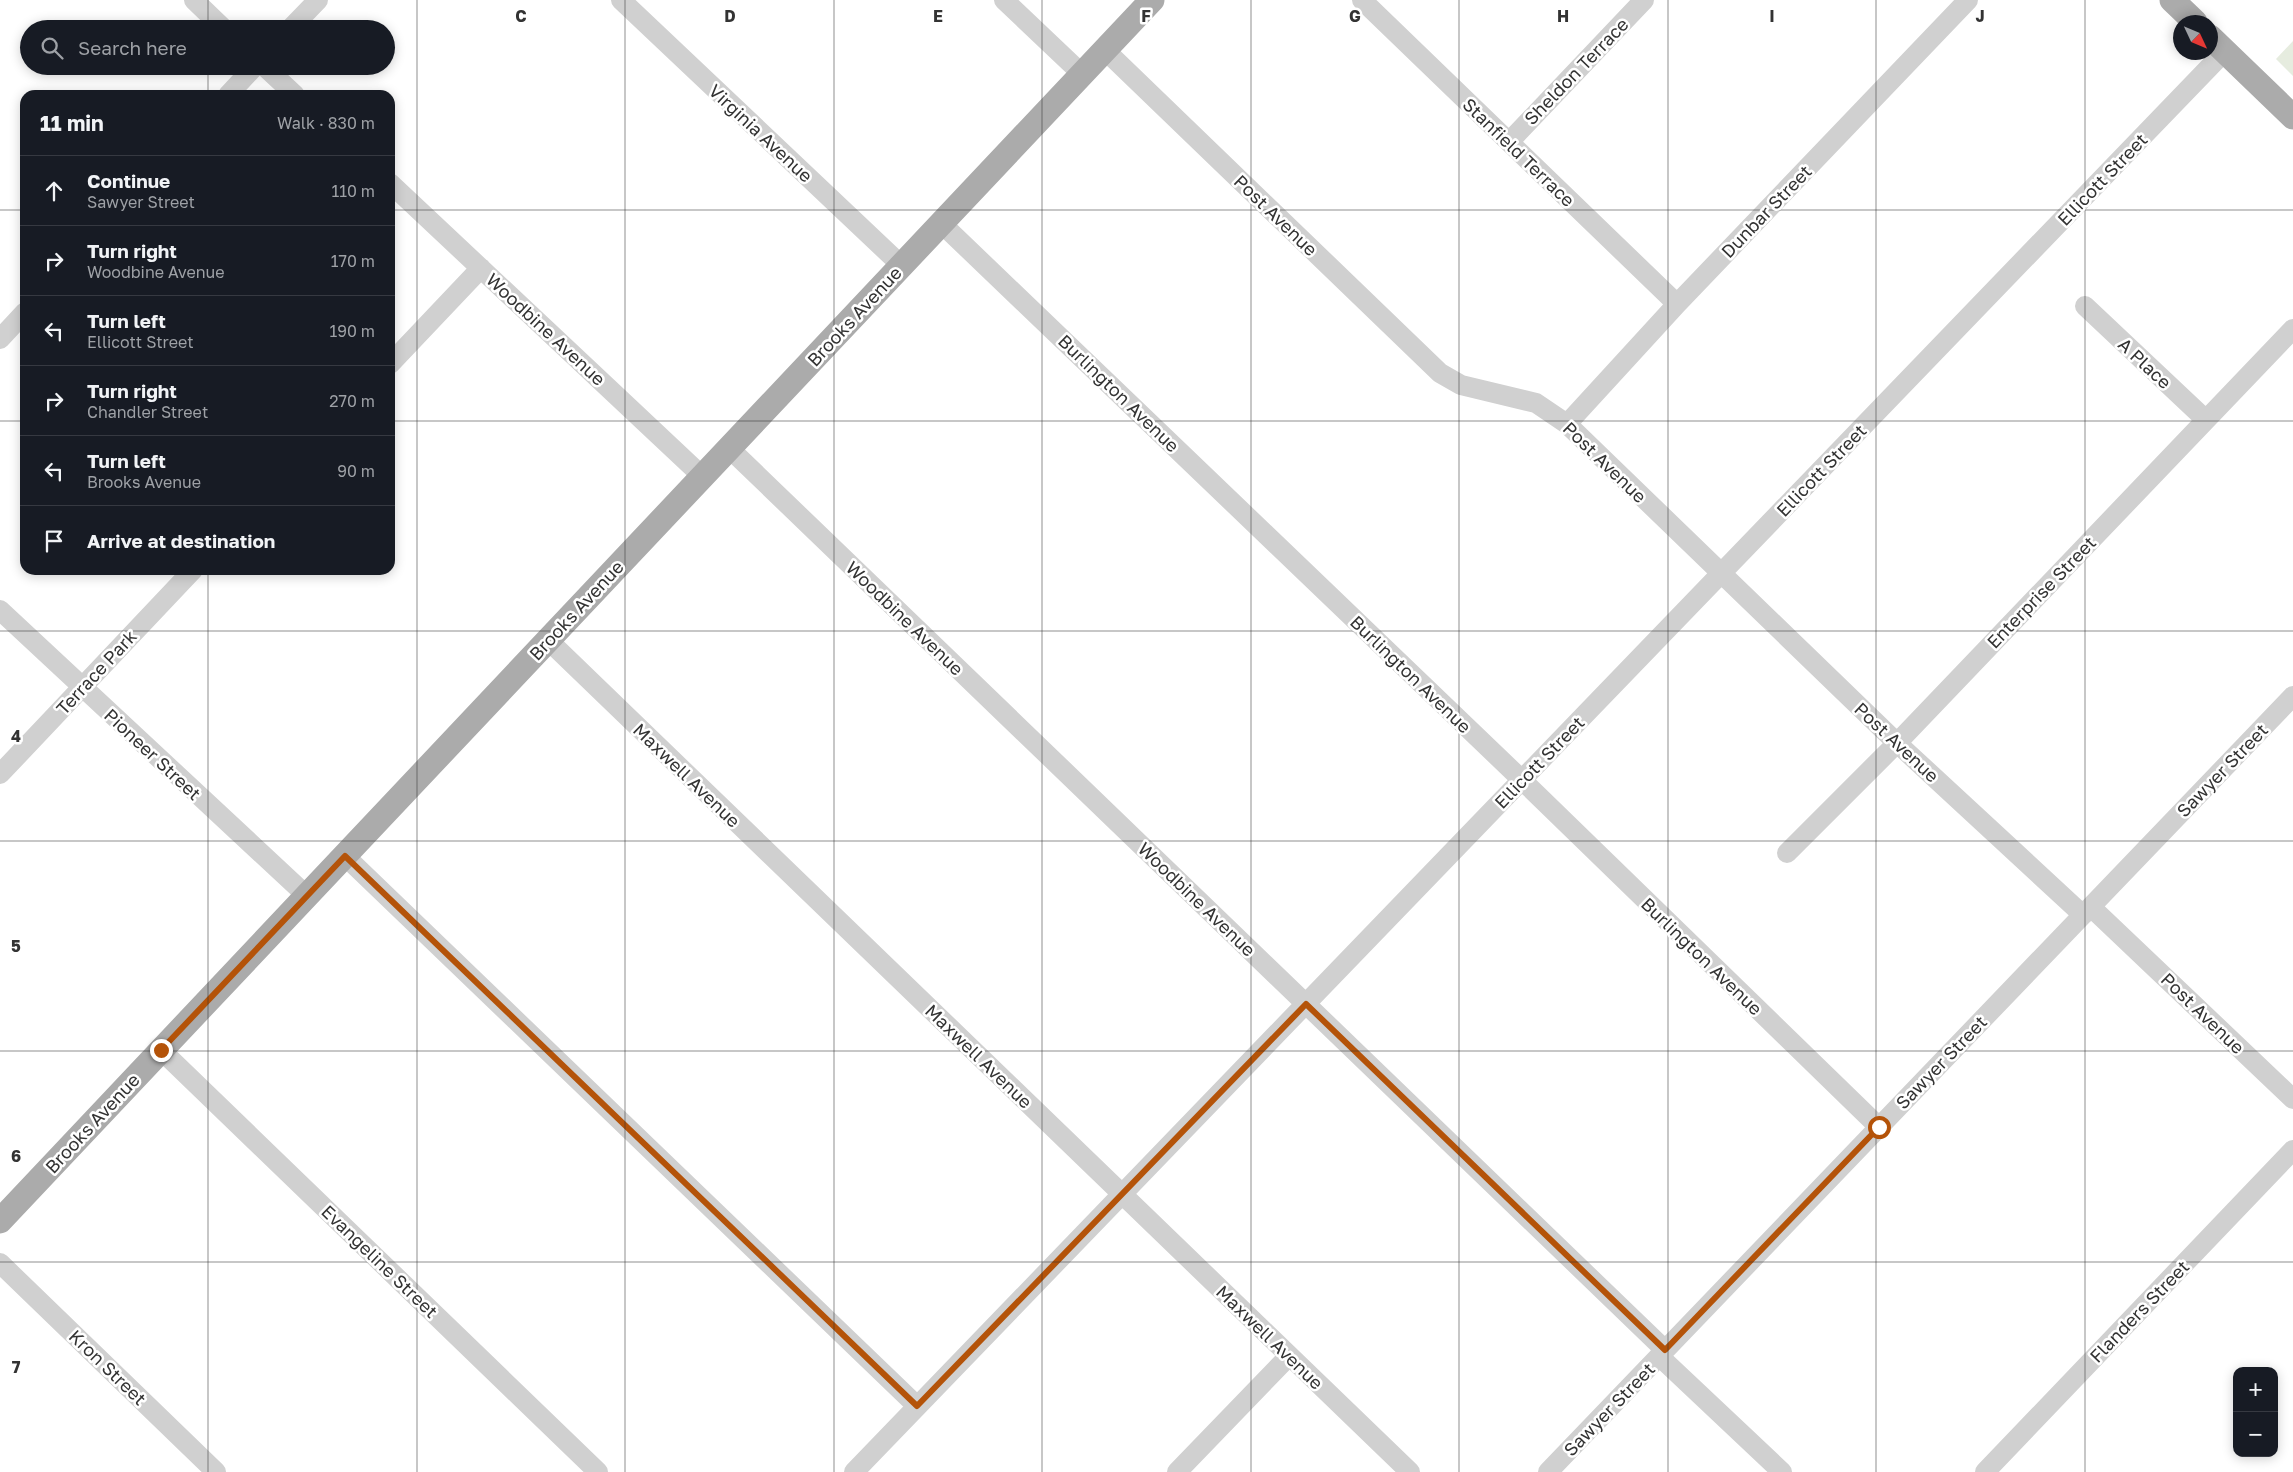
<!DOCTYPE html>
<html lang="en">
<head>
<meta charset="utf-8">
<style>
  :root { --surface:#171b24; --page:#20242c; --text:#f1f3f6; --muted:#9ea1a6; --line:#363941 }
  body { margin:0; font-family:"Golos Text",sans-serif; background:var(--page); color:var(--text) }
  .controls { position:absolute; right:15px; bottom:15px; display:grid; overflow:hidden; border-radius:10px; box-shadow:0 2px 12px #0003 }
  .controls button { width:45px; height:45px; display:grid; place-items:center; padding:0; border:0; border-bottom:1px solid var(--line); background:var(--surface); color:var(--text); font:25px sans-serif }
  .compass { position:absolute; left:2173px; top:15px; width:45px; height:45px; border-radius:50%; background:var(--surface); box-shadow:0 2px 12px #0003; rotate:134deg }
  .stop { position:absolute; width:15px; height:15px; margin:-11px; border:4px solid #b45309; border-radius:50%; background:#fff }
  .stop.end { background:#b45309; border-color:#fff; box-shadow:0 1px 5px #0008 }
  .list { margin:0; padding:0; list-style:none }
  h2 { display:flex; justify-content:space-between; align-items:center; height:65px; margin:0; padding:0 20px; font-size:21px }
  h2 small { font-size:16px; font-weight:400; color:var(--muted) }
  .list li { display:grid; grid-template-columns:32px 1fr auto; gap:15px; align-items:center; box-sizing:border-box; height:70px; padding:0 20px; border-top:1px solid var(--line) }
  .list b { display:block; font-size:19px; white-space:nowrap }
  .list p { margin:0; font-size:16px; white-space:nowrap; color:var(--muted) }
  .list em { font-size:16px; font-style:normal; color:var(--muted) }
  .icon { flex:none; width:28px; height:28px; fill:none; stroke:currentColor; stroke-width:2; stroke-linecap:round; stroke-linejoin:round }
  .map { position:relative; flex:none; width:2293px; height:1472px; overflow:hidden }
  .search { position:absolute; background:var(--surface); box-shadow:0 2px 12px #0003; left:20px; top:20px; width:375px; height:55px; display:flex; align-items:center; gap:12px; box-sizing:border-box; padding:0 18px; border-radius:28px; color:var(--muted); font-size:19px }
  .panel { position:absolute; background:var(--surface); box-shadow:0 2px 12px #0003; left:20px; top:90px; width:375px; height:485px; border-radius:15px }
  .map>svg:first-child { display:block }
</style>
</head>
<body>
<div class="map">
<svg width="2293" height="1472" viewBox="0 0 2293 1472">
  <rect width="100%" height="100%" fill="#fff"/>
  <path fill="#e6ecdf" d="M2293 41V76L2276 59Z"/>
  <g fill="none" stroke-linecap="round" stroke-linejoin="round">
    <path stroke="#d0d0d0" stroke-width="20" d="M194 0 224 29
      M621 0 901 265
      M1004 0 1082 74
      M1362 0 1677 304
      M290 29 318 0
      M1105 50 1440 373 1461 385 1536 403 1567 424 1897 743 2083 915
      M264 66 295 95
      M228 95 255 66
      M1509 142 1644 0
      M390 183 702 476
      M941 223 1522 780 1879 1127
      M2085 306 2206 420
      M0 339 25 312
      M390 364 481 268
      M1567 424 1677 304 1968 0
      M729 448 1665 1350
      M0 610 307 896
      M548 640 1410 1472
      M0 774 193 570
      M1787 853 1897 743 2293 329
      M345 856 917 1406
      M2091 907 2293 1099
      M161 1050 598 1472
      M0 1263 216 1472
      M1659 1356 1782 1472
      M854 1472 2225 51
      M1177 1472 1289 1356
      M1548 1472 2293 696
      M1985 1472 2293 1150"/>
    <path stroke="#ababab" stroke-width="25" d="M2172 0 2195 22
      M2210 37 2293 117
      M0 1221 1152 0"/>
  </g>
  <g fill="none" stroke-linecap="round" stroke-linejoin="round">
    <path stroke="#b45309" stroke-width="6" d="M161 1050 345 856 917 1406 1306 1004 1665 1350 1879 1127"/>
  </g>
  <path fill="none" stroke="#333" stroke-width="1" stroke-opacity="0.55" d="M208 0V29M417 0V1472M625 0V1472M834 0V1472M1042 0V1472M1251 0V1472M1459 0V1472M1668 0V1472M1876 0V1472M2085 0V1472M208 66V95M0 210H25M390 210H2293M0 421H25M390 421H2293M208 570V1472M0 631H2293M0 841H2293M0 1051H2293M0 1262H2293"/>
  <g text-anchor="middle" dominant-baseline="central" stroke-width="5" stroke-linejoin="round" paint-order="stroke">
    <g font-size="18" fill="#333" stroke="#fff">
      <text transform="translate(1576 71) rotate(-46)">Sheldon Terrace</text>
      <text transform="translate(761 133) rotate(43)">Virginia Avenue</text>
      <text transform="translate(1519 152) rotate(44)">Stanfield Terrace</text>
      <text transform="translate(2102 179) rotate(-46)">Ellicott Street</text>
      <text transform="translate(1766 211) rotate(-46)">Dunbar Street</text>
      <text transform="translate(1276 215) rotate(44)">Post Avenue</text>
      <text transform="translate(854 316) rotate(-47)">Brooks Avenue</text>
      <text transform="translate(546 329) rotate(43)">Woodbine Avenue</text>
      <text transform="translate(2145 363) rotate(43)">A Place</text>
      <text transform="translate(1119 393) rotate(44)">Burlington Avenue</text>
      <text transform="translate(1605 462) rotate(44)">Post Avenue</text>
      <text transform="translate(1821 470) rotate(-46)">Ellicott Street</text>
      <text transform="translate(2041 592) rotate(-46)">Enterprise Street</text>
      <text transform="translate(576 610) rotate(-47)">Brooks Avenue</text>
      <text transform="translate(905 618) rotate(44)">Woodbine Avenue</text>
      <text transform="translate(96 672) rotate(-47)">Terrace Park</text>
      <text transform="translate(1411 674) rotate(44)">Burlington Avenue</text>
      <text transform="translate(1897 742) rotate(43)">Post Avenue</text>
      <text transform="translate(153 754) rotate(43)">Pioneer Street</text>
      <text transform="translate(1539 762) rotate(-46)">Ellicott Street</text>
      <text transform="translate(2222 770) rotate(-46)">Sawyer Street</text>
      <text transform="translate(687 775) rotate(44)">Maxwell Avenue</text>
      <text transform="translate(1197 899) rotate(44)">Woodbine Avenue</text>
      <text transform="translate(1702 956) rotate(44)">Burlington Avenue</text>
      <text transform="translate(2203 1013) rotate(44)">Post Avenue</text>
      <text transform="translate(979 1056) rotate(44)">Maxwell Avenue</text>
      <text transform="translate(1941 1062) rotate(-46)">Sawyer Street</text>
      <text transform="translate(92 1123) rotate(-47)">Brooks Avenue</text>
      <text transform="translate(380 1261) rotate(44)">Evangeline Street</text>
      <text transform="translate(2139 1311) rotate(-46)">Flanders Street</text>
      <text transform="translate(1270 1337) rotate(44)">Maxwell Avenue</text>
      <text transform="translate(108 1367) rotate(44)">Kron Street</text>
      <text transform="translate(1609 1409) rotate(-46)">Sawyer Street</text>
    </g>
  </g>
  <g font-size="16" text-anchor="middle" font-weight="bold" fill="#333" stroke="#fff" stroke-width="5" stroke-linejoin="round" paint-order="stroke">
    <text x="521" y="22">C</text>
    <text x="730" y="22">D</text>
    <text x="938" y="22">E</text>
    <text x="1146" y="22">F</text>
    <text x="1355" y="22">G</text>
    <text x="1563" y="22">H</text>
    <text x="1772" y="22">I</text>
    <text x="1980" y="22">J</text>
    <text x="16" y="742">4</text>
    <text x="16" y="952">5</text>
    <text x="16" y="1162">6</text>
    <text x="16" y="1373">7</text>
  </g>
</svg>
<div class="controls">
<button>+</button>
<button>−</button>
</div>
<svg class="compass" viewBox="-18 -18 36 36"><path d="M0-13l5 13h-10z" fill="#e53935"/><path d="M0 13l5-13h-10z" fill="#9ea1a6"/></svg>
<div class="stop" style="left:1879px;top:1127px"></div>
<div class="stop end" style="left:161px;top:1050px"></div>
<div class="search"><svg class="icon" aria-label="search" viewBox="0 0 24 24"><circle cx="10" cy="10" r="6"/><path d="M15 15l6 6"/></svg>Search here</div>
<section class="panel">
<h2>11 min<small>Walk · 830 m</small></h2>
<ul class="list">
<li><svg class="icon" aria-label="ahead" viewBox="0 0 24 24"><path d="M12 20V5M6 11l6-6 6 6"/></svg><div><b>Continue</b><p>Sawyer Street</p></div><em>110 m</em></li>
<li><svg class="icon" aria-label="right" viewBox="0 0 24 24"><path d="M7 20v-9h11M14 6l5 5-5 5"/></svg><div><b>Turn right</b><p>Woodbine Avenue</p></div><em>170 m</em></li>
<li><svg class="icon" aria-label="left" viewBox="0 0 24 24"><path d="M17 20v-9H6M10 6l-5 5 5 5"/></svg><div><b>Turn left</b><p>Ellicott Street</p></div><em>190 m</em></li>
<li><svg class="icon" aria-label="right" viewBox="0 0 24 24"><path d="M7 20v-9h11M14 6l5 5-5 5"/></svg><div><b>Turn right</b><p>Chandler Street</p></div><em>270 m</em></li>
<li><svg class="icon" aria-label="left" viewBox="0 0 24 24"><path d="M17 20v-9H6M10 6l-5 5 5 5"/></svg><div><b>Turn left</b><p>Brooks Avenue</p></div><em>90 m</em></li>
<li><svg class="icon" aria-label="arrive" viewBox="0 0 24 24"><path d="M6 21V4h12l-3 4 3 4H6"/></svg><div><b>Arrive at destination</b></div></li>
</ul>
</section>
</div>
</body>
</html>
